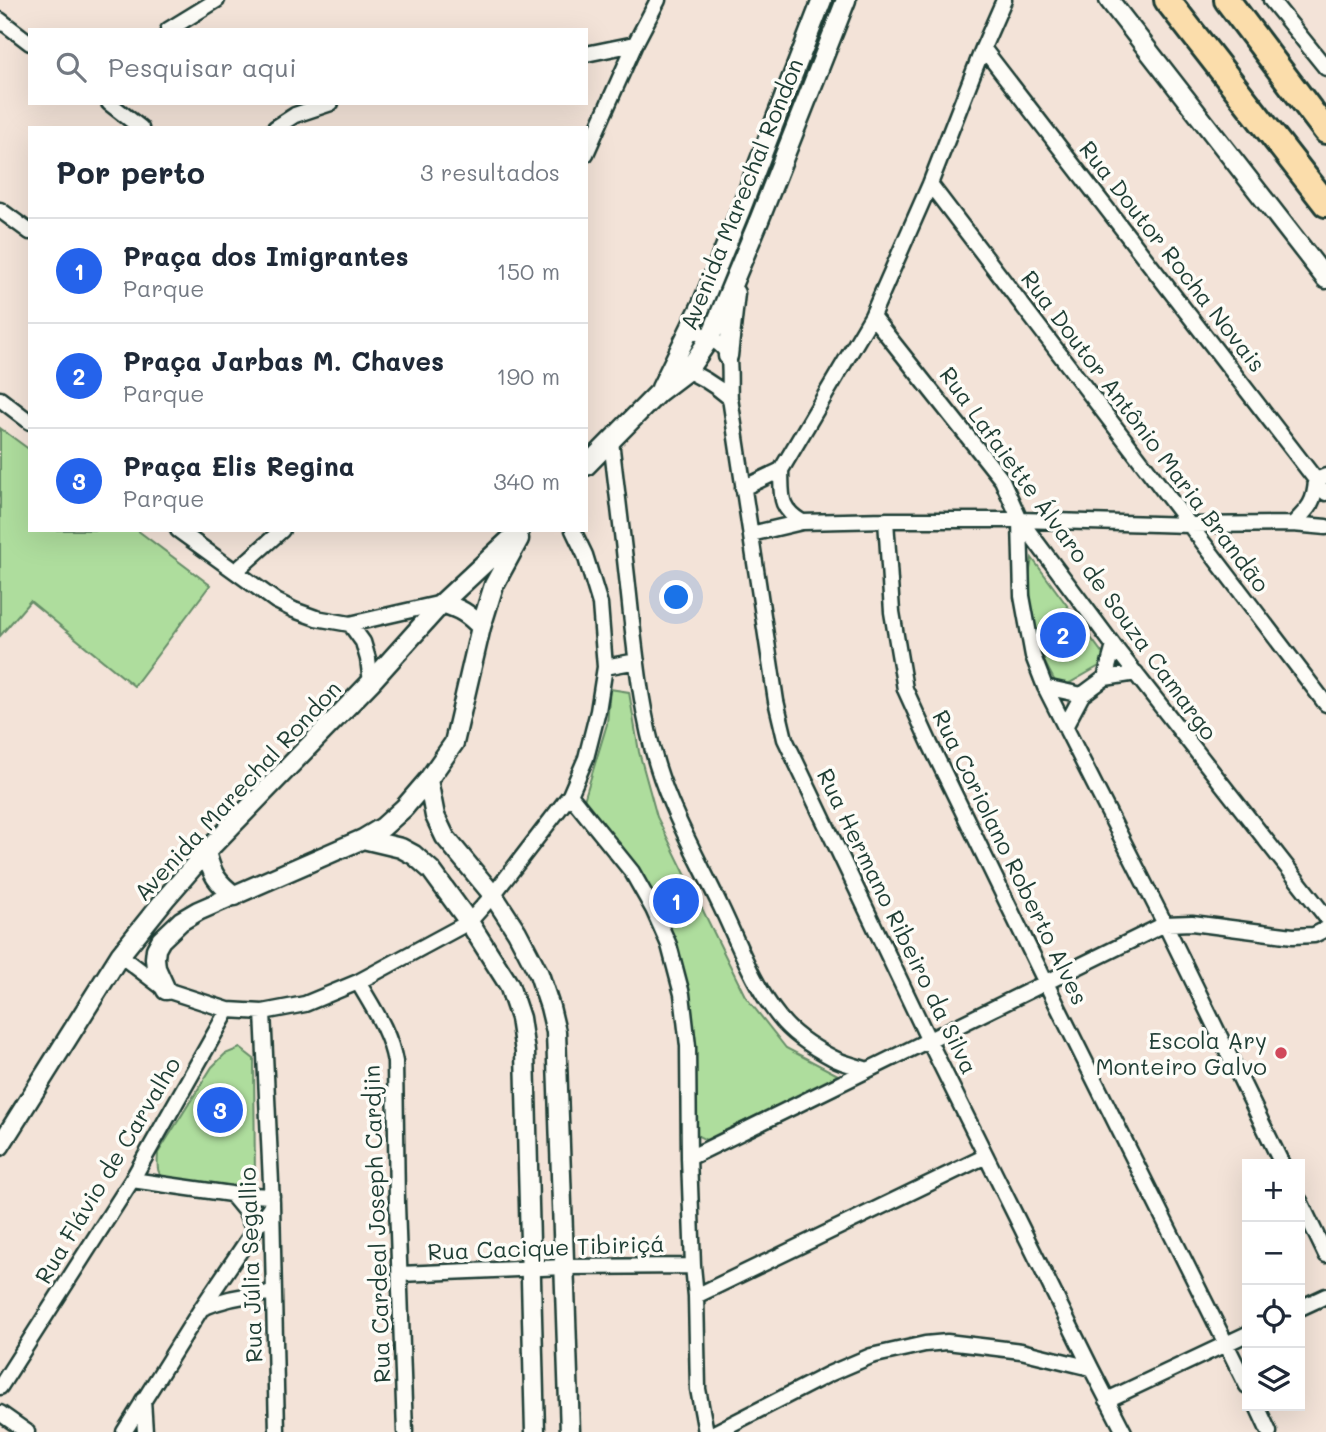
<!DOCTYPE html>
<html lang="pt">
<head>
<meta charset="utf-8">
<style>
  :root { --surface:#fff; --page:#f6f6f7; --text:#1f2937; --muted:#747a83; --line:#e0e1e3; --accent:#2563eb }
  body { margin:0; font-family:Mali,sans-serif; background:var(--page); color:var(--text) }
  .controls { position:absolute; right:21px; bottom:21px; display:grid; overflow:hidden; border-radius:0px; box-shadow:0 7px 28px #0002 }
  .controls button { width:63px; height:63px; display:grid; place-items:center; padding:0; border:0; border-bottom:2px solid var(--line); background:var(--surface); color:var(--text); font:35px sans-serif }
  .you { position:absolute; left:677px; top:598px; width:24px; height:24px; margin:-18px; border:5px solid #fff; border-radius:50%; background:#1a73e8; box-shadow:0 0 0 10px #1a73e833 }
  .badge { display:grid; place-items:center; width:46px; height:46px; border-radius:50%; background:var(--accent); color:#fff; font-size:23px; font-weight:700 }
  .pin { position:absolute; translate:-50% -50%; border:4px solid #fff; box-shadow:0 2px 7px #0006 }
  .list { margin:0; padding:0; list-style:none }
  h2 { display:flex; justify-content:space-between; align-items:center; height:91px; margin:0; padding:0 28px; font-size:30px }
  h2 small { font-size:23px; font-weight:400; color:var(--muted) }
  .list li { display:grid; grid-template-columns:46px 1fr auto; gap:21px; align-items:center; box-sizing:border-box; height:105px; padding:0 28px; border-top:2px solid var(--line) }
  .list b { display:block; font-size:26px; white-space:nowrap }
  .list p { margin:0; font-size:23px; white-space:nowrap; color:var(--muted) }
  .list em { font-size:23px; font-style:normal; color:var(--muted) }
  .icon { flex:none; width:38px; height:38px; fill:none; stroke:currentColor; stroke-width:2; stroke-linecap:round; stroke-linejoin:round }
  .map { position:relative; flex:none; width:1326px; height:1432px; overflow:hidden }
  .search { position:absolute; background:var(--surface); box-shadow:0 7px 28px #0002; left:28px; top:28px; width:560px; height:77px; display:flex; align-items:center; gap:18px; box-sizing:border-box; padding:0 24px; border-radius:0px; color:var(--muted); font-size:26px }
  .panel { position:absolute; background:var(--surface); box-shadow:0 7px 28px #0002; left:28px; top:126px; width:560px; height:406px; border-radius:0px }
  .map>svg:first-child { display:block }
</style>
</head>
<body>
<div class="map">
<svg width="1326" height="1432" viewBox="0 0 1326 1432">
  <rect width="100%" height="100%" fill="#f3e3d8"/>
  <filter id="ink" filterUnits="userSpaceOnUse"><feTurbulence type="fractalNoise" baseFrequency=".0143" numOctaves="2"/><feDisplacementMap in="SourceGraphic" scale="14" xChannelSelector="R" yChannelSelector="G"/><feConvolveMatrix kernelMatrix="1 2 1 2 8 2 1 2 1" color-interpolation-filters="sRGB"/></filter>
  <g filter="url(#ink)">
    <path fill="#aedd9d" stroke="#668d68" stroke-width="2" d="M0 428 30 450V530H137L210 585 134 686 30 601 0 636Z
      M1032 558 1108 661 1059 689 1045 663 1031 609 1029 575Z
      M610 689 629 692 639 752 657 817 745 996 786 1048 838 1075 706 1140 696 1135V1068L692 1010 681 965 666 924 582 807 607 724Z
      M240 1048 254 1059 255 1184 244 1193 168 1183C156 1173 157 1168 158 1153L212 1067 225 1054Z"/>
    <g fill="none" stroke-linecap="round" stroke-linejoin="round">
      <g stroke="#1f3d34" stroke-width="19">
        <path id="minor" d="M1271 0 1326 68
          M0 20 30 43
          M168 30 217 0
          M983 48 1326 493
          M586 54 635 44
          M109 103 141 128
          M275 128 295 115 331 103
          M586 154 635 44 658 0
          M930 184 1326 704
          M0 210 30 232
          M872 316 1002 480 1020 520 1114 646 1326 917
          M691 330C703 335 724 342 728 356 731 365 729 388 730 398L776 701 785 739 929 1041 1091 1368 1124 1432
          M678 367C697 374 714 384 730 398
          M0 399 30 422
          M611 441C618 499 625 556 631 614 637 665 642 716 657 765 672 814 698 859 720 905 738 942 753 985 779 1017 792 1034 814 1048 833 1058 844 1064 857 1066 868 1070
          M781 470 872 316 930 184 983 48 1004 0
          M781 470C782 496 778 507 802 522
          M743 488 781 470
          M886 520 892 612 905 689 930 744 1046 983 1247 1386
          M1020 521 1022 596 1033 656 1045 687 1165 924 1282 1164
          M1293 524C1308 509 1315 503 1316 480L1326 476
          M178 530 276 601 294 610 316 618 350 624 442 603
          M751 534 802 522 886 520H1020L1189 525 1293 524 1326 527
          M236 571 282 530
          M350 624 363 642 368 659 371 682
          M605 667 637 661
          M1105 678 1114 646
          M1045 687 1082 695
          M1065 727 1082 695 1105 678 1136 673
          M570 795 632 872 653 909 669 945 682 994 688 1046 689 1158 693 1266 696 1296 698 1389 706 1432
          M120 955 166 990 228 1010 263 1012 305 1004 358 982 469 922 493 895 570 795 586 758 598 711 605 667 600 604 585 555 573 530
          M358 982C373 1008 390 1032 395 1062L397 1204 405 1432
          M263 1012 272 1204 277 1432
          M689 1158 1165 924 1192 923 1293 936 1314 935 1326 929
          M132 1180 231 1194 272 1196
          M231 1194 245 1211 254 1230
          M1300 1201 1326 1255
          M400 1274 565 1267 693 1266
          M696 1296 986 1156
          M202 1308C226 1298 248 1294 274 1293
          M1300 1308 1326 1296
          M0 1387 132 1180 228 1010
          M143 1400 145 1432
          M1107 1400 1247 1334
          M1257 1406 1269 1432
          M0 1413 27 1432
          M124 1432 201 1309 272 1204
          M716 1432 829 1374 871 1356 925 1344 947 1342 989 1347 1021 1351 1091 1368"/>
      </g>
      <g stroke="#1f3d34" stroke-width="23">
        <path id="tertiary" d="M1109 0 1326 279
          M728 356 735 293
          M661 388 702 304 740 211 822 0
          M586 466 659 392 688 370 710 338 760 218 846 0
          M442 603C460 609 468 613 481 627
          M428 780 435 816 445 837 493 895 517 932 539 974 550 1007 556 1032 570 1432
          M363 839 401 848 414 855 431 870 469 922 509 985 520 1018 525 1052 535 1432
          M206 852C212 874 216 882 235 896
          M166 990 156 968 155 958 156 949 161 940 181 921 198 911 363 839 383 827 404 808 428 780 454 743 481 627 494 585 519 539
          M0 1146 120 955 165 899 206 852 371 682 442 603 520 530"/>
      </g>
      <g stroke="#1f3d34" stroke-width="30">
        <path id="trunk" d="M1167 0 1326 204
          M1227 0 1326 131"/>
      </g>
      <use href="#minor" stroke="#fdfcf7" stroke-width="14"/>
      <use href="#tertiary" stroke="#fdfcf7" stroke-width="18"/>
      <use href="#trunk" stroke="#fbddab" stroke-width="24"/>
    </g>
  </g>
  <circle fill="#d1495b" stroke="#fdfcf7" stroke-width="2.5" cx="1281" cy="1053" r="7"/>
  <g text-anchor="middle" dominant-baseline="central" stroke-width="7" stroke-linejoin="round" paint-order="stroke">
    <g font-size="23" fill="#1f3d34" stroke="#fdfcf7">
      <text transform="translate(741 194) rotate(-68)">Avenida Marechal Rondon</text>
      <text transform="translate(1173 256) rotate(52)">Rua Doutor Rocha Novais</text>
      <text transform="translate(1146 431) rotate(53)">Rua Doutor Antônio Maria Brandão</text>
      <text transform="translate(1079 553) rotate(54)">Rua Lafaiette Álvaro de Souza Camargo</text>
      <text transform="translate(237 790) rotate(-47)">Avenida Marechal Rondon</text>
      <text transform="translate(1011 857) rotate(64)">Rua Coriolano Roberto Alves</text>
      <text transform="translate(898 921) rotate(64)">Rua Hermano Ribeiro da Silva</text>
      <text transform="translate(107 1170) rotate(-59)">Rua Flávio de Carvalho</text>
      <text transform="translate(376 1224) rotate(-92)">Rua Cardeal Joseph Cardjin</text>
      <text transform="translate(546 1247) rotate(-2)">Rua Cacique Tibiriçá</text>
      <text transform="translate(250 1265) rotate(-92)">Rua Júlia Segallio</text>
    </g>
    <g font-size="23" fill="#1f3d34" stroke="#fdfcf7" text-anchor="end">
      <text x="1267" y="1040">Escola Ary<tspan x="1267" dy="26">Monteiro Galvo</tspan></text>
    </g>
  </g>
</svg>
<div class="controls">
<button>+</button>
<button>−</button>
<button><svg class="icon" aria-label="locate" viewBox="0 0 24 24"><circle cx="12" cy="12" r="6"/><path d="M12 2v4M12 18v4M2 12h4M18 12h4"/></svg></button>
<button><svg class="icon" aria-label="layers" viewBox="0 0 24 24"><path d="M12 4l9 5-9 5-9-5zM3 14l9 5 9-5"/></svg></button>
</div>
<div class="you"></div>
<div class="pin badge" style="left:676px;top:901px">1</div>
<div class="pin badge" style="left:1063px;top:635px">2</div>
<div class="pin badge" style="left:220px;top:1110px">3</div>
<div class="search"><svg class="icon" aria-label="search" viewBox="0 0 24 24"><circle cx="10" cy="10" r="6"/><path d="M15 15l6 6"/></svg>Pesquisar aqui</div>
<section class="panel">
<h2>Por perto<small>3 resultados</small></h2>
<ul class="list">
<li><span class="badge">1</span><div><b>Praça dos Imigrantes</b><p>Parque</p></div><em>150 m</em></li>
<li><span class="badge">2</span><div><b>Praça Jarbas M. Chaves</b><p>Parque</p></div><em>190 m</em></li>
<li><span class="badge">3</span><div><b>Praça Elis Regina</b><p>Parque</p></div><em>340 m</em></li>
</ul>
</section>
</div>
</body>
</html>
